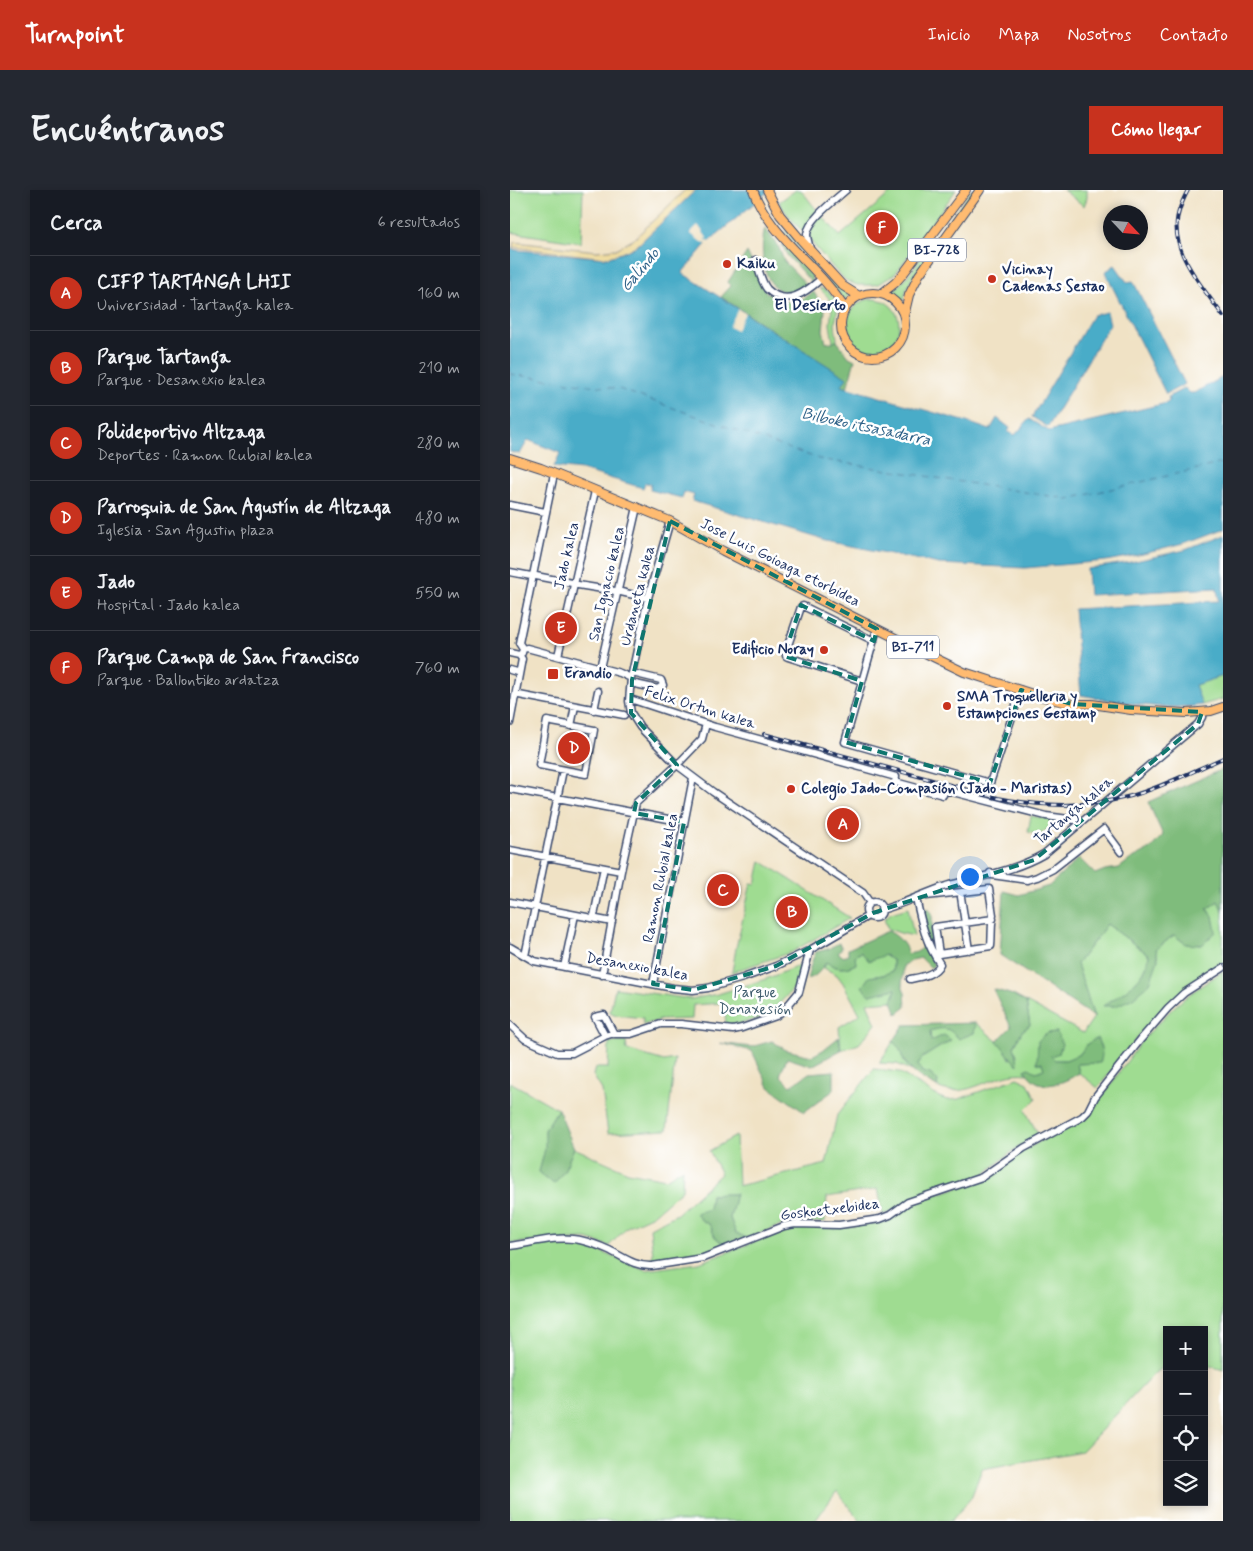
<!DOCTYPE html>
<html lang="es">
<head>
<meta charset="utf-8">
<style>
  :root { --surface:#171b24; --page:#242831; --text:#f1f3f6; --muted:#9ea1a6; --line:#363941; --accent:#c8321e }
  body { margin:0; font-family:Mynerve,sans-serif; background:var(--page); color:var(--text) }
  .controls { position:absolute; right:15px; bottom:15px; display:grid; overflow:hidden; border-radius:0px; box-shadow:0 2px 8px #0003 }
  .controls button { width:45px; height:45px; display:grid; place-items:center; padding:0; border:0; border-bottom:1px solid var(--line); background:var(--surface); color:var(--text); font:25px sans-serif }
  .compass { position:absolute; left:593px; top:15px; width:45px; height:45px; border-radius:50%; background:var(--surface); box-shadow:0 2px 8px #0003; rotate:116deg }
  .you { position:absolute; left:459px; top:686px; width:18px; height:18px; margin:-12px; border:4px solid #fff; border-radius:50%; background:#1a73e8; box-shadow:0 0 0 8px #1a73e833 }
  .badge { display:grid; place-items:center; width:32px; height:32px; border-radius:50%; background:var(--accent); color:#fff; font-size:16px; font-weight:700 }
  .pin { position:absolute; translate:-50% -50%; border:2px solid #fff; box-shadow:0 1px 5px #0006 }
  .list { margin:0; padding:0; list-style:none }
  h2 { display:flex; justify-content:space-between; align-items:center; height:65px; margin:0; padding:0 20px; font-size:21px }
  h2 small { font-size:16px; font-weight:400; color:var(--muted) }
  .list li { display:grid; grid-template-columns:32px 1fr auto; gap:15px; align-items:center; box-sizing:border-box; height:75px; padding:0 20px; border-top:1px solid var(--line) }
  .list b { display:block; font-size:19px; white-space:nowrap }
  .list p { margin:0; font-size:16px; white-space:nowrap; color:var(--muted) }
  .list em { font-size:16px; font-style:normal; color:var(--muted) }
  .icon { flex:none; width:28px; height:28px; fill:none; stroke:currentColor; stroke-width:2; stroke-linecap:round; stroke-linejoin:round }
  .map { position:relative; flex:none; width:713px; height:1331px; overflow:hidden; border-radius:0px }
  header { display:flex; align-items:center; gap:30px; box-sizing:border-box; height:70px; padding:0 25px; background:var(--accent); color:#fff }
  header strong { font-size:24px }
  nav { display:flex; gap:28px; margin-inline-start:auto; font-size:18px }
  .intro { display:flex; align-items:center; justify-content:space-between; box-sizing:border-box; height:120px; padding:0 30px }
  h1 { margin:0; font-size:35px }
  .button { padding:12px 22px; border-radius:0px; background:var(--accent); color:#fff; font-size:18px; font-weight:700 }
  main { display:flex; gap:30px; padding:0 30px }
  aside { flex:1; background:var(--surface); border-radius:0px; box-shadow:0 2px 8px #0003 }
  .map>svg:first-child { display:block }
</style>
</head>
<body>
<header>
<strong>Turnpoint</strong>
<nav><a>Inicio</a><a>Mapa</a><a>Nosotros</a><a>Contacto</a></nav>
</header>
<div class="intro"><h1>Encuéntranos</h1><a class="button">Cómo llegar</a></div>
<main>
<aside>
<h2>Cerca<small>6 resultados</small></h2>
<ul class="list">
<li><span class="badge">A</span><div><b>CIFP TARTANGA LHII</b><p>Universidad · Tartanga kalea</p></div><em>160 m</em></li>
<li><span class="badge">B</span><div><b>Parque Tartanga</b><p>Parque · Desanexio kalea</p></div><em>210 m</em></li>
<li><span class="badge">C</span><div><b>Polideportivo Altzaga</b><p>Deportes · Ramon Rubial kalea</p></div><em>280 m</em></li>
<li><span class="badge">D</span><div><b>Parroquia de San Agustín de Altzaga</b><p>Iglesia · San Agustin plaza</p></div><em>480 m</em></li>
<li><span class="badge">E</span><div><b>Jado</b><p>Hospital · Jado kalea</p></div><em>550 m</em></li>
<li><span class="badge">F</span><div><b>Parque Campa de San Francisco</b><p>Parque · Ballontiko ardatza</p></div><em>760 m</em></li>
</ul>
</aside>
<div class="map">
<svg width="713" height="1331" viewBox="0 0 713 1331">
  <rect width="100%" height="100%" fill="#fff"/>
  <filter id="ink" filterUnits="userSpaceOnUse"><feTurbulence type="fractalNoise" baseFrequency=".02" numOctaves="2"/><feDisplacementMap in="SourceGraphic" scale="10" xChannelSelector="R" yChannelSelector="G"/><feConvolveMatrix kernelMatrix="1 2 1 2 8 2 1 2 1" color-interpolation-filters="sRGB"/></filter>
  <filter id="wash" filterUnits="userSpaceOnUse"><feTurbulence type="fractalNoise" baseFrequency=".0096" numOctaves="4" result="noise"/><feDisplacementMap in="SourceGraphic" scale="20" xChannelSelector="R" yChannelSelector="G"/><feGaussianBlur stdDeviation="1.12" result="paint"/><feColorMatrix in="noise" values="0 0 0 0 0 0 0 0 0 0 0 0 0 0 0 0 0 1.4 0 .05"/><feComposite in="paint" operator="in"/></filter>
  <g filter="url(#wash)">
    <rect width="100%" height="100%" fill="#f0e2c5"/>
    <path fill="#9fdc91" stroke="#5d8678" d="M0 0H73L71 53 0 42Z
      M286 0H291L309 23 296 37 294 43C285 33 276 24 269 12Z
      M384 0H446L385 84 369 94 364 95H347L337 91 326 81 302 53 299 46 300 41 311 25 330 46Z
      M462 0H466L402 88 397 98 393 113 382 103 397 87Z
      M553 0H577V8L574 16Z
      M277 40C295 61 316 90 340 104L333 111 329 103 274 42Z
      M309 98C320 99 328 111 327 122 327 126 325 130 325 134 325 140 327 146 327 151L323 152 320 134 322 119 321 113 318 107Z
      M337 135a26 26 0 1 1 52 0a26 26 0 1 1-52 0Z
      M713 486V509L692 515 685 495Z
      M521 626 547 630V632L529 645 518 642Z
      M251 671 340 728 282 762 222 782 226 758 241 693 246 694Z
      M708 711 713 721V774L665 807 631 843 588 898 569 883 567 874 583 873 591 857 587 849 577 854 570 864 556 870H545L540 866 552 854 527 873H532L534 879 526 882 515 880 517 884C486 879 457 912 427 897L428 891 420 884 412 882 408 875 412 868 441 850 420 851V841L432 837 442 841 464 843 466 833 496 859 500 869 507 866 504 857 512 841 520 835 516 812 573 843 584 827 567 774 597 734 639 765C637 790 613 803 594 815L606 816 648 770 646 759 664 745 676 754 692 755 705 742 703 726 697 719Z
      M398 718 404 746 390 743 378 739 374 729 381 723Z
      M352 762 374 765 383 771V781L373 785 359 787 373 801 386 799 382 811 357 813 366 834 349 854 331 860 329 837 350 824 333 793 327 785 314 778 316 772C327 779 334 780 346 774L344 766Z
      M293 774 286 796 257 826 229 834H216L214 813 183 815 182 829 150 830 133 835V828L106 825 100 822 105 798 181 809 208 804 256 789Z
      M713 781V1180L694 1174V1140H657V1173L644 1184 572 1261 472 1279 461 1308 441 1331H350L327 1301 305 1331H0V1059L46 1051 67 1052 136 1080 189 1073 283 1037 327 1038 376 1032 402 1013 476 988 507 964 579 925 633 849 664 817 681 803Z
      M99 852H116L117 860 154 871 165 869 157 940 98 943 92 900 83 885 85 878H98Z
      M383 852 390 858 394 872 402 881 387 874 369 873Z
      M364 879 389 882 429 907 437 910 449 909 507 888 518 893 526 909 515 920 529 946 509 956 474 984 373 1025 368 999 317 1007 315 1032H280L237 1048 225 1043 220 1028 225 1004 201 1005 199 1020 187 1023 191 1030 200 1035 205 1047 217 1056 190 1065 166 1070H140L143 1065 140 1038 167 1024 211 984 199 961 226 946 228 996 316 974 327 925Z
      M0 892 48 919 35 940 36 959 29 982 44 994 54 981 64 958 118 982 156 989 173 978 172 1000 143 1025 117 1037 99 1056 76 1049 0 1053Z"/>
    <path fill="#7fbc7b" stroke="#4d766c" d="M255 38 269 58 274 71 297 95C292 100 286 102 279 102 252 103 249 58 255 38Z
      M272 55H275L302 84V93L277 65Z
      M237 62 256 102 271 111 283 112 294 108 303 101 315 120 313 140 316 153 327 151 339 167 345 170 337 198 331 196 336 188 211 107 221 96 218 92Z
      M713 579V721L708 711 697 719 703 726 706 742 692 755 676 754 664 745 646 759 648 770 640 793 623 808 606 816H593C612 803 637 790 639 765L597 734 567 774 584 827 490 765 494 701 509 705 539 696 569 668 585 684 595 680 609 678 621 669 640 659 653 645 638 612Z
      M417 718 422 724 423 758 422 769 424 775 421 778 411 768 402 770 393 776V786L392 794 395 803 396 817 387 824 382 811 386 799 360 805 352 797 359 787 373 785 383 781V771L375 765 359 771 351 762 345 766 346 774C334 780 327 779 316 772 312 780 305 788 297 789L302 771 306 762 318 759 329 753 332 758 328 763 334 767 338 764V759L378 741C387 745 396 754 398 764L407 762 412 757 415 737 413 723Z
      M483 799 503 805 516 812 520 835 512 841 504 857 507 866 508 875C499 868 495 859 487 851L501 837Z
      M466 833 464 843 449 849C438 837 435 837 420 841L421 851 434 845 441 850 412 868 408 875 412 882 420 884 428 891 427 897C416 891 402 884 395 872 389 863 393 860 383 852L394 835Z
      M547 842 552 854 549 863 541 866 545 870H556L570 864 577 854 587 848C591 858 594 863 590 873L567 874 569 883C551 895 528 903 515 880L519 878 526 882 534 879 532 873H527L528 851 536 843Z
      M329 847 331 860 302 876 277 868 270 885 281 896 299 883 324 881V900L294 922 259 897 242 861 210 853 241 857 262 851 276 860 302 866 313 860Z
      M48 919 64 958 54 981 44 994 29 982 35 959V940Z
      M213 1004H226L220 1028 226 1043 237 1048 217 1056 205 1047 200 1035 191 1030 186 1023 199 1019 201 1005Z"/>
    <path fill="#eeda9e" stroke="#84847e" d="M175 0H186L129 54C118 61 108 65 95 68L3 57 4 52 87 61 106 59 123 50Z"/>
    <path fill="#49acc8" stroke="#326e93" d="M186 0H260L197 53 172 83 337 188 331 196 457 232 480 240 487 228 500 238 498 242 505 245 519 229 539 241 657 213 659 211 658 207 675 198 680 203H684L713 187V339L673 354 633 364 596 371 515 378 429 374 314 350 182 311 184 305 174 302 172 308 140 300 141 294 135 293 133 298 72 280 44 277 50 263 18 250 10 264 0 262V58L6 60 95 68C108 65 118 61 129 54Z
      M605 75 617 92 623 91 675 194 656 204 595 82Z
      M597 122 600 134 538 237 522 227 583 125Z
      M713 345V486L685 495 692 515C652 521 611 512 571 505L564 419 709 411 707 398 579 405 577 379 621 372 675 360Z"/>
    <path fill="#f0e2c5" d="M188 35 197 48 196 50 201 53 198 55 193 52H191L180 43Z
      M228 119 235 123 227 140 219 137Z"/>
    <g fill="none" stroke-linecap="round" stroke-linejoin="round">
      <path stroke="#2d6188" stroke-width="1" stroke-dasharray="6 5" stroke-linecap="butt" d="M0 184 109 199 309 269 558 309 713 273"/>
    </g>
  </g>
  <g filter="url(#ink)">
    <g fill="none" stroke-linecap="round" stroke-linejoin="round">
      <g stroke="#3b4a6d" stroke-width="9">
        <path id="minor" d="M300 59C299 54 297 49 297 44 299 29 325 10 336 0
          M245 70C249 79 251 92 257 99 276 118 296 102 311 89
          M0 315 35 322
          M160 331 138 408 121 488 119 511 121 523 130 537 167 575 203 602 353 703 360 713
          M0 382 21 386
          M26 386 62 393
          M68 395 105 401
          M111 402 137 408
          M367 439 335 552 480 593 511 500
          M13 459 9 453 44 284
          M0 463 9 465 12 463 13 459 17 458 110 483 121 488
          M48 466 85 301
          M90 478 127 317
          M0 480 7 482
          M352 491 278 467 276 466V461L291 417 293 416 364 451
          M121 493 148 499 153 495 151 490 122 483
          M9 505 114 525
          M123 510 205 537 386 587 385 592 433 605 435 600 536 626 566 630
          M84 520 88 501
          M37 531 84 540 76 584 29 575Z
          M0 533 12 469 9 465
          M61 536 65 516
          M0 599 174 632
          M0 660 111 681
          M480 683 482 685 517 690 527 687 543 679 594 639 611 662
          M416 706 479 699 483 725C481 736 482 746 481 756L429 764 425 737 483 729
          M451 707 459 760
          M0 712 102 732
          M356 720a8 8 0 1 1 16 0a8 8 0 1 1-16 0Z
          M371 720C394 714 414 703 436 696 468 687 505 681 534 664L688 534 692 527V522
          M84 726 93 682
          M0 757 24 771 163 798 183 800 198 798 233 788 266 776 300 760 358 726
          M15 766 53 580
          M54 777 65 725
          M92 785 111 681 126 613 167 575 192 549 196 534
          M400 789C411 787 425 785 430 774 416 754 411 732 406 708
          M143 794 183 588
          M0 835 15 849 47 863H62L95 846 101 844H121L151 834H171L223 840 232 838 266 826 274 820 289 802 300 760
          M95 846 85 827 94 825 104 844
          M0 1056C22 1053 48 1045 70 1050 79 1052 90 1056 99 1060 113 1067 126 1077 142 1076L193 1068 274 1036 285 1034 329 1035 370 1029 380 1025 398 1012 472 987 514 958 572 927 578 921 585 907 631 849 658 818 674 803 713 778"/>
      </g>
      <g stroke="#3b4a6d" stroke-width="10">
        <path id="major" d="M243 0C261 49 310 76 335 119
          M257 0 270 25 291 50 333 96 349 106
          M331 135a32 32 0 1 1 64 0a32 32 0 1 1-64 0Z
          M371 104 385 93 393 84 456 0
          M394 126 399 105 409 85 470 0
          M0 268 31 278 160 331 213 361 421 466 454 482 473 488 529 506 562 514H582L621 520 677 523 701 521 713 517"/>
      </g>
      <use href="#minor" stroke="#fff" stroke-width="6"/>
      <use href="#major" stroke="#ffbb71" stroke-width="8"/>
      <g stroke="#1b2f5e" stroke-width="4">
        <path id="rail" d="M678 0C675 6 672 12 670 18 655 58 692 95 713 126
          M254 544 488 608C532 617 577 618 621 606 653 597 683 581 713 568"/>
      </g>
      <use href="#rail" stroke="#fff" stroke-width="2" stroke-dasharray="5.5" stroke-linecap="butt"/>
    </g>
  </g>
  <path fill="none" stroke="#0f766e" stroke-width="4" stroke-dasharray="10 6" stroke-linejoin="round" d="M160 331 367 439 364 451 291 415 274 466 352 491 335 552 480 593 511 500 562 514 692 522 688 534 524 670 363 723 266 776 183 800 143 794 174 632 124 623 126 613 167 575 121 523 122 490Z"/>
  <g fill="#c8321e" stroke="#fff" stroke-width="2">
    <circle cx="217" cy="74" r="5"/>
    <circle cx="482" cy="89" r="5"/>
    <circle cx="314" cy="460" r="5"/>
    <rect x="37" y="478" width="12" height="12" rx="2.5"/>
    <circle cx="437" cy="516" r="5"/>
    <circle cx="281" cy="599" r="5"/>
  </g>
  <g text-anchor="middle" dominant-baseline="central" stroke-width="5" stroke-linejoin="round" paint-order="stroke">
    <g fill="#fff" stroke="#5f6d8e" stroke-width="1">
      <rect x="398" y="48.5" width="58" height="23" rx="4"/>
      <rect x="377" y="445.5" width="52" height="23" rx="4"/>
    </g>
    <g font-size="14" font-weight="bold" fill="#1b2f5e">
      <text x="427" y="60">BI-728</text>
      <text x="403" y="457">BI-711</text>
    </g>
    <g font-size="15" font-weight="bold" fill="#1b2f5e" stroke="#fff" text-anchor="start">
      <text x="227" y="74">Kaiku</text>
      <text x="492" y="80">Vicinay<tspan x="492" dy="17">Cadenas Sestao</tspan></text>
      <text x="304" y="460" text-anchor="end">Edificio Noray</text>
      <text x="54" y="484">Erandio</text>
      <text x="447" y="507">SMA Troquelleria y<tspan x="447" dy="17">Estampciones Gestamp</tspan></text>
      <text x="291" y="599">Colegio Jado-Compasión (Jado - Maristas)</text>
    </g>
    <g font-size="15" fill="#1b2f5e" stroke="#fff">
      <text transform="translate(57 366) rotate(-77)">Jado kalea</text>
      <text transform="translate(270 373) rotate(27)">Jose Luis Goioaga etorbidea</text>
      <text transform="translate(97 394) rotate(-77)">San Ignacio kalea</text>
      <text transform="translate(128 406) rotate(-76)">Urdaneta kalea</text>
      <text transform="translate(190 518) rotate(17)">Felix Ortun kalea</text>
      <text transform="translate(564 621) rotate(-40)">Tartanga kalea</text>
      <text transform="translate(151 688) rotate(-79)">Ramon Rubial kalea</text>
      <text transform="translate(127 777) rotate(10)">Desanexio kalea</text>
      <text transform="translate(320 1020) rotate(-7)">Goskoetxebidea</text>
    </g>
    <g font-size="15" fill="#3c5a6b" stroke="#fff">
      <text x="245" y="803">Parque<tspan x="245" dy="17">Denaxesión</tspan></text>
    </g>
    <g font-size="16" font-style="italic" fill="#2d6188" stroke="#fff">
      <text transform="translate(130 80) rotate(-50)">Galindo</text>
      <text transform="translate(356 237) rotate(12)">Bilboko itsasadarra</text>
    </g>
    <g font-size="16" font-weight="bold" fill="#1b2f5e" stroke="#fff">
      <text x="300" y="115">El Desierto</text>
    </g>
  </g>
</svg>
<div class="controls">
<button>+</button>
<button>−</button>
<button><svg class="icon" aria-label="locate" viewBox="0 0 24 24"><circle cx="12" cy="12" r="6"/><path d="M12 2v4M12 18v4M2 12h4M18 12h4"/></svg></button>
<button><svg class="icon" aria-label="layers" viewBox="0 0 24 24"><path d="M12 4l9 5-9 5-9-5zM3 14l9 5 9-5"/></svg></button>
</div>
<svg class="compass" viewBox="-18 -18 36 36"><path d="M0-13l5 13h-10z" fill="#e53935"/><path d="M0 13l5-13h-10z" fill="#9ea1a6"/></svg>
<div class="you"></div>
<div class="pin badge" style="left:333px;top:634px">A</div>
<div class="pin badge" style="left:282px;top:722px">B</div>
<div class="pin badge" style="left:213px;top:700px">C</div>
<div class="pin badge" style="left:64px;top:558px">D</div>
<div class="pin badge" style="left:51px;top:438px">E</div>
<div class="pin badge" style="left:372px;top:38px">F</div>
</div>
</main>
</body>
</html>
